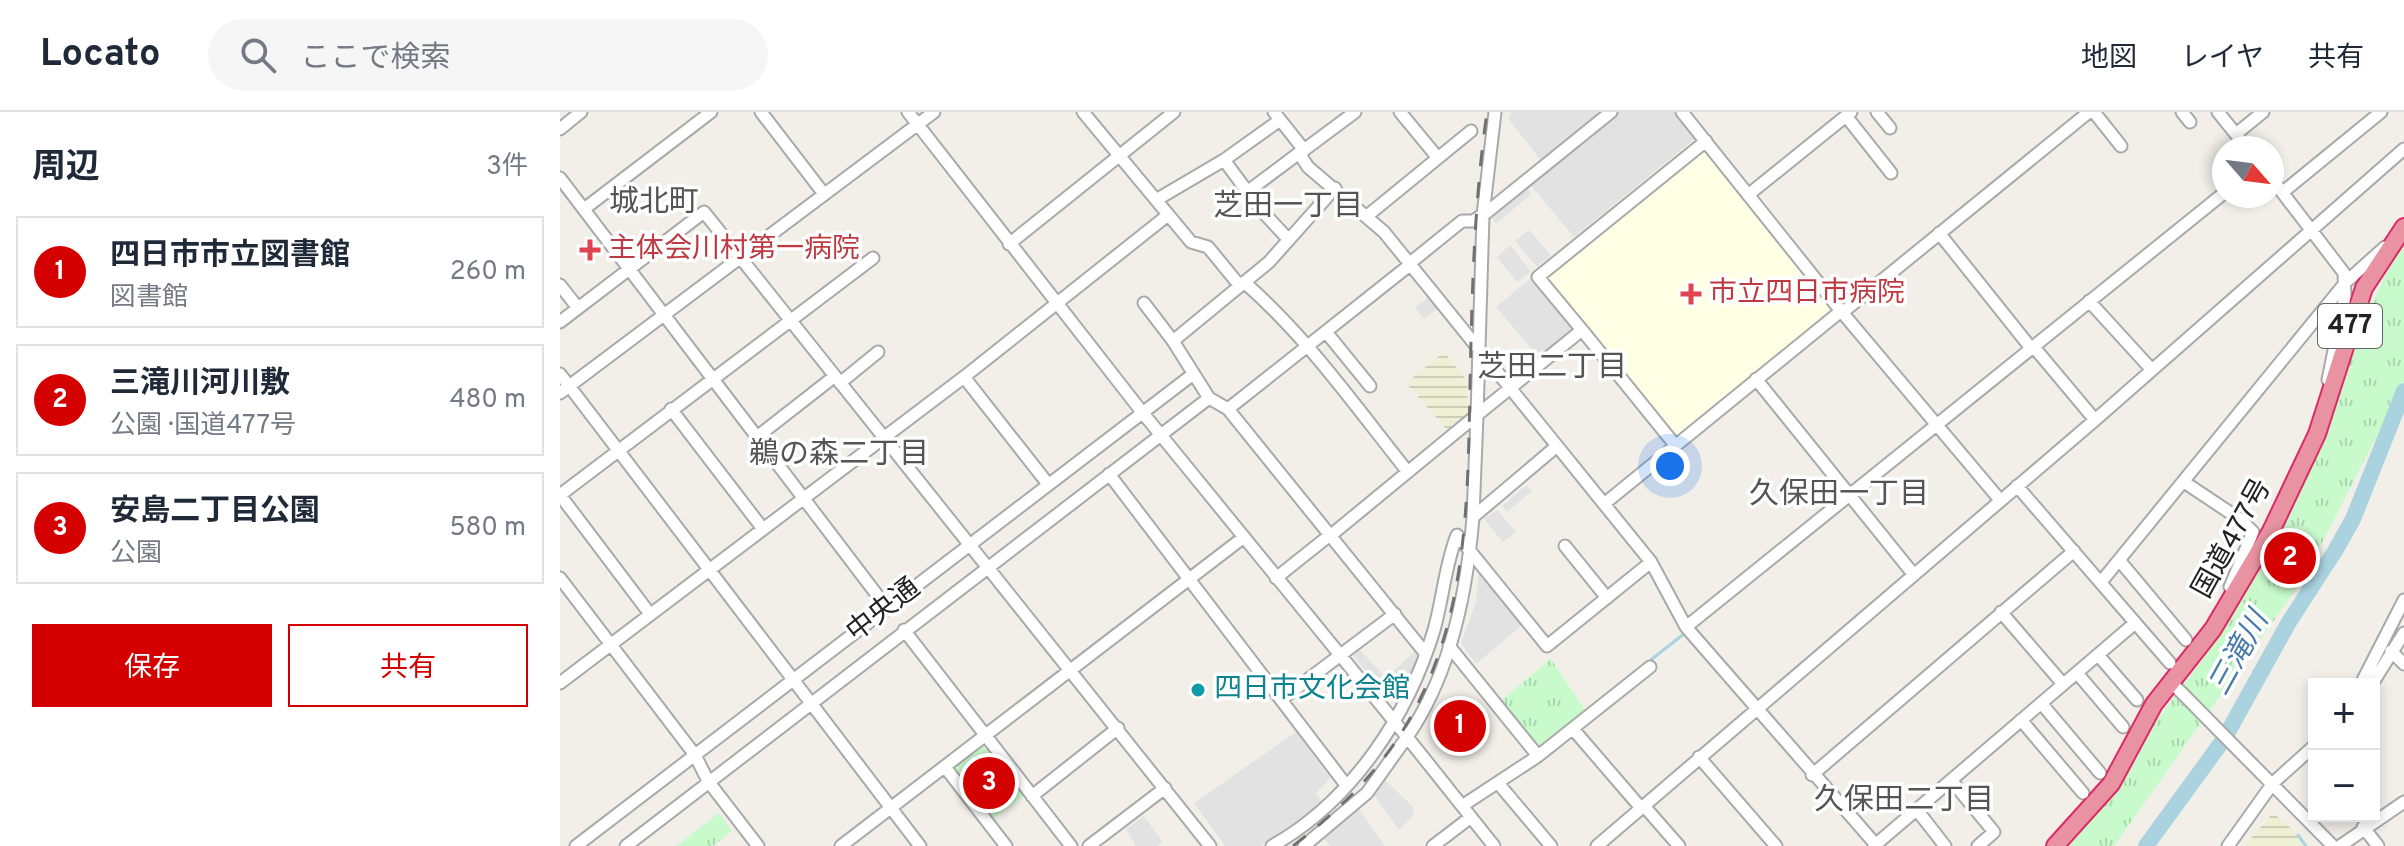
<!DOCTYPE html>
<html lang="ja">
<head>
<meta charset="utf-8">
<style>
  :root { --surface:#fff; --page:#f6f6f7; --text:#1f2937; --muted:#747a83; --line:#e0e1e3; --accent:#d40000 }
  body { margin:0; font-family:Overpass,"Noto Sans JP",sans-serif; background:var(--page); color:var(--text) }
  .controls { position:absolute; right:24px; bottom:24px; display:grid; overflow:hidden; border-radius:0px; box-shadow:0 4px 12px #0003 }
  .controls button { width:72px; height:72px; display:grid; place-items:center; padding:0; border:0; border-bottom:2px solid var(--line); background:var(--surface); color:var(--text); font:40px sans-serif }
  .compass { position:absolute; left:1652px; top:24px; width:72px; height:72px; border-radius:50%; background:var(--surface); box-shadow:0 4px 12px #0003; rotate:118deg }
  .you { position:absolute; left:1110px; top:354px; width:28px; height:28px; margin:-20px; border:6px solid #fff; border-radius:50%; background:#1a73e8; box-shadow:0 0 0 12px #1a73e833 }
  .badge { display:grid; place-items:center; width:52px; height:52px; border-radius:50%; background:var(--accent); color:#fff; font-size:26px; font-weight:700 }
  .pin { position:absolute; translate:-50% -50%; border:4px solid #fff; box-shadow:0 2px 8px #0006 }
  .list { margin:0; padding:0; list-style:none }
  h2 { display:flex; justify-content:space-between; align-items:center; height:104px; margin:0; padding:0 32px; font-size:34px }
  h2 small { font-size:26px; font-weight:400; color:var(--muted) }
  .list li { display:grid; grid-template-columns:52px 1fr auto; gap:24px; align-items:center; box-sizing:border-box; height:112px; margin:0 16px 16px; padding:0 16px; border:2px solid var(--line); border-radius:0px }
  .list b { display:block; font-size:30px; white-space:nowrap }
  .list p { margin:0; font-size:26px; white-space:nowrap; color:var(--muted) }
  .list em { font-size:26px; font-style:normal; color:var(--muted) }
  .actions { display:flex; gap:16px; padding:24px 32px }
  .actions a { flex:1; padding:18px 0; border:2px solid var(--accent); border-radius:0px; text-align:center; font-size:28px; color:var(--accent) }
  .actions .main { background:var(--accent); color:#fff }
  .icon { flex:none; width:44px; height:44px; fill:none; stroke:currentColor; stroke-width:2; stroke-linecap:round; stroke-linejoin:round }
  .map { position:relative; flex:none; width:1844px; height:734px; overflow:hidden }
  header { display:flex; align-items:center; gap:48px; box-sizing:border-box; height:112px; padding:0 40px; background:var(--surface); border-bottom:2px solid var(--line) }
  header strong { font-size:38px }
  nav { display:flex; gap:44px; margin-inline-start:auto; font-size:28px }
  .search { width:560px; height:72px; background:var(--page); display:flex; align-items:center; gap:20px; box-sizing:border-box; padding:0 28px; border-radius:44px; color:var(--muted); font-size:30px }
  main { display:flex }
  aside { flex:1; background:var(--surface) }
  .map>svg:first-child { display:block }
</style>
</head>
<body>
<header>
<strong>Locato</strong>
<div class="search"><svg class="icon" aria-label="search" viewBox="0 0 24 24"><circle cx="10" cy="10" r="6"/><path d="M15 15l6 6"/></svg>ここで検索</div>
<nav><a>地図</a><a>レイヤ</a><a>共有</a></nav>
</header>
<main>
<aside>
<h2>周辺<small>3件</small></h2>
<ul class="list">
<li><span class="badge">1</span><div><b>四日市市立図書館</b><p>図書館</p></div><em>260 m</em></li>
<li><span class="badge">2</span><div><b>三滝川河川敷</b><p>公園 · 国道477号</p></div><em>480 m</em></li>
<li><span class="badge">3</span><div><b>安島二丁目公園</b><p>公園</p></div><em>580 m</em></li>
</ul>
<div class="actions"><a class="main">保存</a><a>共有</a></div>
</aside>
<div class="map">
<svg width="1844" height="734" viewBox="0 0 1844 734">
  <defs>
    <pattern id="farmland-rules" width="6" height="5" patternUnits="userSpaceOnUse" patternTransform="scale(2)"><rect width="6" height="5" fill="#eef0d5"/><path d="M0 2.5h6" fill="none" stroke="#ccceb7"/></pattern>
    <pattern id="park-tufts" width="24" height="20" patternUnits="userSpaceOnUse" patternTransform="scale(2)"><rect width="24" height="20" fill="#c8facc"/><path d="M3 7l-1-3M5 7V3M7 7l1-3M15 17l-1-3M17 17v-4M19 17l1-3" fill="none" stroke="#acd6af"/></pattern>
  </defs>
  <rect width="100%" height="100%" fill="#f2efe9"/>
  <path fill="#ffffe5" d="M1142 38 1149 39 1274 195 1273 201 1121 325H1114L987 168 988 162Z"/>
  <path fill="url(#farmland-rules)" d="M884 240 907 269 908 305 890 321 846 271Z
    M1713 701 1731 716 1745 734H1684Z"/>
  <path fill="url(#park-tufts)" d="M1844 131V271L1744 466 1554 734H1509L1547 690 1588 620 1642 548 1718 425 1772 305 1799 222 1826 161Z
    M991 547 1027 601 980 639 939 590Z
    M422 633 464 684 430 709 394 659V655Z
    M159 701 172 719 153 734H116Z"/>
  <path fill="#e2e2e2" d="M952 0H1045L982 50 948 6Z
    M1056 0H1116L1137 25 1014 125 968 70Z
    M967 76 971 82 936 112 931 105Z
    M969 118 991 143 977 155 955 129Z
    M950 133 971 160 957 170 937 145Z
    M972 165 1016 218 980 247 936 195Z
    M872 182 882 193 864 207 855 196Z
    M967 373 972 379 947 400 942 394Z
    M937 398 956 420 943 430 924 407Z
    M919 458 962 513 916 552 901 531 916 490Z
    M800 538 826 566 856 538 862 545 838 595 793 544Z
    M736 620 770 666 755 682 763 690 701 734H665L634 691Z
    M825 668 854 696 852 705 839 718 812 680Z
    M797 694 825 734H770L764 727Z
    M584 704 602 729 598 734H576L566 717Z"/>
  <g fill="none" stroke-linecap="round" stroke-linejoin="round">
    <path stroke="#aad3df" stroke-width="3" d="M1040 588 1125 521
      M1738 723 1746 734"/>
    <path stroke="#aad3df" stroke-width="16" d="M1586 734 1664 627 1729 510 1775 439 1793 407 1844 279"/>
    <g stroke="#a9a9a9" stroke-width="15">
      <path id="minor" d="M201 0 264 82
        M348 0 582 300 847 625 807 681 744 734
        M523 0 631 130 648 135 680 174
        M714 0 744 38 739 41 748 55 824 120 1044 392 1281 199 1122 0
        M840 0 878 46
        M1317 0 1330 16
        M1534 0 1561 34
        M1622 0 1630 10
        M1658 0 1687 36
        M1286 4 1331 61
        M0 17 21 0
        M1676 22 1703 0
        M744 38 795 0
        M664 48 701 98 729 128
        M0 66 327 496
        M1712 67 1784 161 1785 184 1768 268
        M775 76 709 150 613 229 649 286 668 297 866 542
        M687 80 739 41
        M1723 80 1821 0
        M1188 83 1291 0
        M596 88 664 48 720 8
        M24 97 151 0
        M807 104 911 19
        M1379 121 1471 236
        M449 132 614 0
        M850 151 902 109H913L926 101 1051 0
        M684 170C747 225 796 295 848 360
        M0 173 18 196
        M1529 189 1592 258
        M584 191 613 229
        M1281 199 1440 388
        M1283 200 1529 0
        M0 210 144 100 650 734
        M1022 218 1115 333
        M766 220 810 274
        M1473 234 1535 308
        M0 262 360 734
        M404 265 488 372
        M1196 267 1354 463
        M280 271 318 240
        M0 281 374 0
        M111 297 203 417
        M668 297 851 152
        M197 325 275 264
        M997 334 913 405 917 303 1022 218 978 165 1146 29
        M549 362 786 673
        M1624 370 1681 408 1693 420 1670 475
        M1457 374 1610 551
        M0 383 313 146
        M0 383 90 502
        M1044 392 1091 450 1126 515 1317 734
        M913 405C907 480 891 562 847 625L934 734
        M770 424 917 303 923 103 935 0
        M1005 434 1047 486
        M1559 448 1626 528
        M0 466 135 643 148 669 198 734
        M716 466 770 423
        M1541 470 1786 170 1825 135
        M1441 500 1503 572
        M1126 515 1664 81
        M344 518 511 734
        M889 534 978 644
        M1831 539 1844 552
        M1538 543 1577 588
        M1517 561 1563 615
        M0 571 404 265 608 103
        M1612 571 1773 734
        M1801 572 1844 488
        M1812 572 1844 521
        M722 587 835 502
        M1481 591 1540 661
        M1461 608 1523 681
        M1013 617 1081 696
        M1139 645 1216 734
        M385 655 446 734
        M1252 663 1514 439
        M1391 668 1434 720 1418 734
        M938 671 991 734
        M472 684 558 616
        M902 694 978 644 1090 555
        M1084 694 1119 734
        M1357 698 1385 734
        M1803 715 1818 734
        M16 734 632 263
        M66 734 649 286
        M281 734 684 425
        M529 734 605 676
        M712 734C792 689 848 604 874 518 883 486 885 453 897 423L987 534 1091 450
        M873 734 911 705
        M1037 734 1535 308 1844 37
        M1314 734 1575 511
        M1668 734 1713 671 1754 634
        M1780 734 1844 690"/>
    </g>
    <g stroke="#dc2a67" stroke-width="20">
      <path id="highway" d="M1495 734 1551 672 1594 592 1653 517 1711 419 1757 322 1804 176 1844 115"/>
    </g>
    <use href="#minor" stroke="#fff" stroke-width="11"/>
    <use href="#highway" stroke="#e892a2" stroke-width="16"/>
    <path stroke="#707070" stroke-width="3" stroke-dasharray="16 16" stroke-linecap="butt" d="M733 734C787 692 833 646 862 583 908 487 908 378 910 273 912 182 914 90 927 0"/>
  </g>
  <g fill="#e0444e" stroke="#fff" stroke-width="3">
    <path d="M26 126h8v8h8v8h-8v8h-8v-8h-8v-8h8z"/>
    <path d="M1127 170h8v8h8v8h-8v8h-8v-8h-8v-8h8z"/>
  </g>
  <circle fill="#0f9aa8" stroke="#fff" stroke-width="3" cx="638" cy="578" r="8"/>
  <g text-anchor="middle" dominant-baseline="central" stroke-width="7" stroke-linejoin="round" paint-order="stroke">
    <rect fill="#fff" stroke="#646464" stroke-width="2" x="1758" y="192" width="64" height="44" rx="6"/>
    <g font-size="26" font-weight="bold" fill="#222">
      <text x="1790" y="214">477</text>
    </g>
    <g font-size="28" fill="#be3a42" stroke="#fff" text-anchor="start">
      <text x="48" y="138">主体会川村第一病院</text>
      <text x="1149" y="182">市立四日市病院</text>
    </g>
    <g font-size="28" fill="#222" stroke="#fff">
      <text transform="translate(1673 427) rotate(-61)">国道477号</text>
      <text transform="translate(324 499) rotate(-38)">中央通</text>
    </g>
    <g font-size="28" fill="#0d838f" stroke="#fff" text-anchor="start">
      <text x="654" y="578">四日市文化会館</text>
    </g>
    <g font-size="30" fill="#555" stroke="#fff">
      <text x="94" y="91">城北町</text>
      <text x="728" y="95">芝田一丁目</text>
      <text x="992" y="256">芝田二丁目</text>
      <text x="279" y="343">鵜の森二丁目</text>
      <text x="1279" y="383">久保田一丁目</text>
      <text x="1344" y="689">久保田二丁目</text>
    </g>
    <g font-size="30" font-style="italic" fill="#4a7aab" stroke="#fff">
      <text transform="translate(1680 542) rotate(-61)">三滝川</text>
    </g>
  </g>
</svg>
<div class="controls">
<button>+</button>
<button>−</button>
</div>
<svg class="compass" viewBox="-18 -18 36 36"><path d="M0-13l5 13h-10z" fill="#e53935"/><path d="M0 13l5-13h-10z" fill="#747a83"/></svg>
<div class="you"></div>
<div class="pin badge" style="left:900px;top:614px">1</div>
<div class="pin badge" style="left:1730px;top:446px">2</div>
<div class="pin badge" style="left:429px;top:671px">3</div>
</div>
</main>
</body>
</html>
